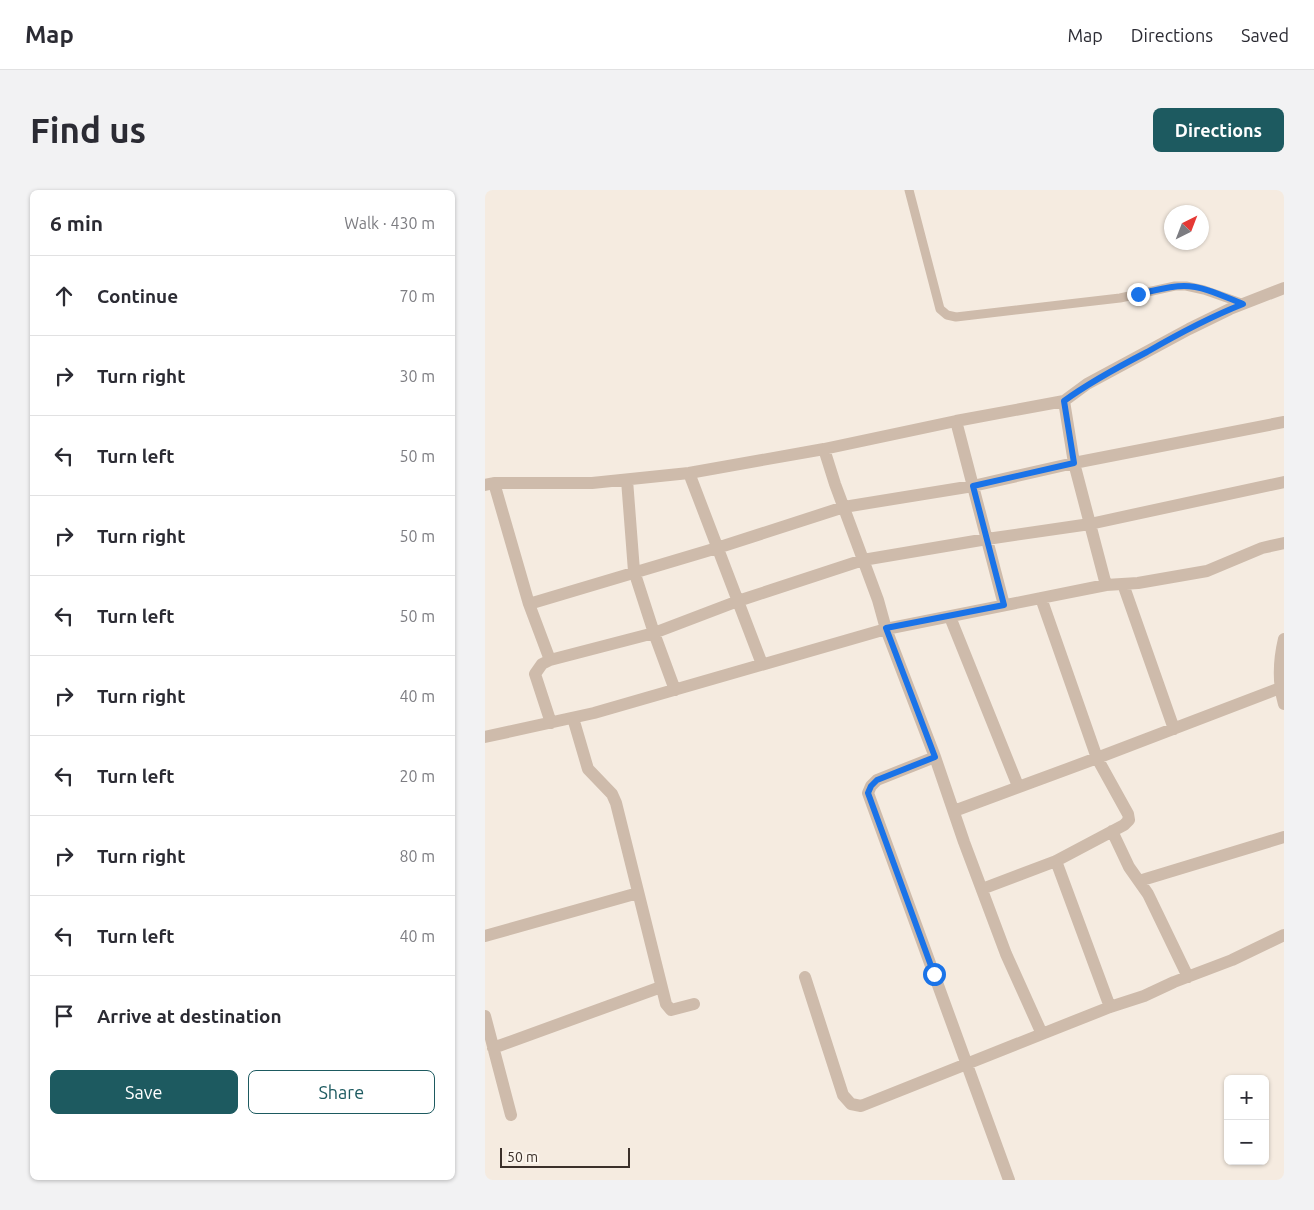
<!DOCTYPE html>
<html lang="en">
<head>
<meta charset="utf-8">
<style>
  :root { --surface:#fff; --page:#f2f2f3; --text:#2b2b33; --muted:#7c7c81; --line:#e1e1e2; --accent:#1d5a60 }
  body { margin:0; font-family:Ubuntu,sans-serif; background:var(--page); color:var(--text) }
  .controls { position:absolute; right:15px; bottom:15px; display:grid; overflow:hidden; border-radius:8px; box-shadow:0 1px 4px #0004 }
  .controls button { width:45px; height:45px; display:grid; place-items:center; padding:0; border:0; border-bottom:1px solid var(--line); background:var(--surface); color:var(--text); font:25px sans-serif }
  .compass { position:absolute; left:679px; top:15px; width:45px; height:45px; border-radius:50%; background:var(--surface); box-shadow:0 1px 4px #0004; rotate:42deg }
  .scale { position:absolute; left:15px; bottom:12px; width:130px; box-sizing:border-box; padding-left:5px; border:2px solid #3b302a; border-top:0; font-size:14px; line-height:18px; white-space:nowrap; color:#3b302a; -webkit-text-stroke:4px #fbf5ed; paint-order:stroke }
  .stop { position:absolute; width:15px; height:15px; margin:-11px; border:4px solid #1a73e8; border-radius:50%; background:#fff }
  .stop.end { background:#1a73e8; border-color:#fff; box-shadow:0 1px 5px #0008 }
  .list { margin:0; padding:0; list-style:none }
  h2 { display:flex; justify-content:space-between; align-items:center; height:65px; margin:0; padding:0 20px; font-size:21px }
  h2 small { font-size:16px; font-weight:400; color:var(--muted) }
  .list li { display:grid; grid-template-columns:32px 1fr auto; gap:15px; align-items:center; box-sizing:border-box; height:80px; padding:0 20px; border-top:1px solid var(--line) }
  .list b { display:block; font-size:19px; white-space:nowrap }
  .list em { font-size:16px; font-style:normal; color:var(--muted) }
  .actions { display:flex; gap:10px; padding:15px 20px }
  .actions a { flex:1; padding:11px 0; border:1px solid var(--accent); border-radius:8px; text-align:center; font-size:18px; color:var(--accent) }
  .actions .main { background:var(--accent); color:#fff }
  .icon { flex:none; width:28px; height:28px; fill:none; stroke:currentColor; stroke-width:2; stroke-linecap:round; stroke-linejoin:round }
  .map { position:relative; flex:none; width:799px; height:990px; overflow:hidden; border-radius:8px }
  header { display:flex; align-items:center; gap:30px; box-sizing:border-box; height:70px; padding:0 25px; background:var(--surface); border-bottom:1px solid var(--line) }
  header strong { font-size:24px }
  nav { display:flex; gap:28px; margin-inline-start:auto; font-size:18px }
  .intro { display:flex; align-items:center; justify-content:space-between; box-sizing:border-box; height:120px; padding:0 30px }
  h1 { margin:0; font-size:35px }
  .button { padding:12px 22px; border-radius:8px; background:var(--accent); color:#fff; font-size:18px; font-weight:700 }
  main { display:flex; gap:30px; padding:0 30px }
  aside { flex:1; background:var(--surface); border-radius:8px; box-shadow:0 1px 4px #0004 }
  .map>svg:first-child { display:block }
</style>
</head>
<body>
<header>
<strong>Map</strong>
<nav><a>Map</a><a>Directions</a><a>Saved</a></nav>
</header>
<div class="intro"><h1>Find us</h1><a class="button">Directions</a></div>
<main>
<aside>
<h2>6 min<small>Walk · 430 m</small></h2>
<ul class="list">
<li><svg class="icon" aria-label="ahead" viewBox="0 0 24 24"><path d="M12 20V5M6 11l6-6 6 6"/></svg><div><b>Continue</b></div><em>70 m</em></li>
<li><svg class="icon" aria-label="right" viewBox="0 0 24 24"><path d="M7 20v-9h11M14 6l5 5-5 5"/></svg><div><b>Turn right</b></div><em>30 m</em></li>
<li><svg class="icon" aria-label="left" viewBox="0 0 24 24"><path d="M17 20v-9H6M10 6l-5 5 5 5"/></svg><div><b>Turn left</b></div><em>50 m</em></li>
<li><svg class="icon" aria-label="right" viewBox="0 0 24 24"><path d="M7 20v-9h11M14 6l5 5-5 5"/></svg><div><b>Turn right</b></div><em>50 m</em></li>
<li><svg class="icon" aria-label="left" viewBox="0 0 24 24"><path d="M17 20v-9H6M10 6l-5 5 5 5"/></svg><div><b>Turn left</b></div><em>50 m</em></li>
<li><svg class="icon" aria-label="right" viewBox="0 0 24 24"><path d="M7 20v-9h11M14 6l5 5-5 5"/></svg><div><b>Turn right</b></div><em>40 m</em></li>
<li><svg class="icon" aria-label="left" viewBox="0 0 24 24"><path d="M17 20v-9H6M10 6l-5 5 5 5"/></svg><div><b>Turn left</b></div><em>20 m</em></li>
<li><svg class="icon" aria-label="right" viewBox="0 0 24 24"><path d="M7 20v-9h11M14 6l5 5-5 5"/></svg><div><b>Turn right</b></div><em>80 m</em></li>
<li><svg class="icon" aria-label="left" viewBox="0 0 24 24"><path d="M17 20v-9H6M10 6l-5 5 5 5"/></svg><div><b>Turn left</b></div><em>40 m</em></li>
<li><svg class="icon" aria-label="arrive" viewBox="0 0 24 24"><path d="M6 21V4h12l-3 4 3 4H6"/></svg><div><b>Arrive at destination</b></div></li>
</ul>
<div class="actions"><a class="main">Save</a><a>Share</a></div>
</aside>
<div class="map">
<svg width="799" height="990" viewBox="0 0 799 990">
  <rect width="100%" height="100%" fill="#f5ebe0"/>
  <g fill="none" stroke-linecap="round" stroke-linejoin="round">
    <path stroke="#cebbab" stroke-width="9" d="M424 0 455 119 462 125 471 127 635 108 690 96H701L719 100 759 114"/>
    <path stroke="#cebbab" stroke-width="12" d="M579 211 589 273 621 395
      M471 231 519 415
      M339 259 350 294 393 410 401 439 450 567 479 652 521 764 557 844 625 817 659 806 689 792 747 770 799 745
      M204 283 277 474
      M142 290 149 381 169 443 190 500
      M9 293 44 414 65 470
      M0 295 9 293H107L204 283 339 259 471 231 579 211 602 194 704 139 745 119 799 98
      M638 394 689 539
      M44 414 232 358 359 317 488 296 589 273 799 232
      M465 427 533 596
      M799 449C794 470 793 493 799 514
      M88 528 103 579 127 604 131 613 181 814 186 820 209 814
      M66 533 50 484 57 474 65 470 169 443 253 411 378 370 502 349 605 334 799 292
      M0 547 109 523 401 439 621 395 653 393 722 381 777 358 799 353
      M450 567 392 590 386 596 383 603 524 990
      M469 621 612 568 795 498
      M627 641 644 677 663 704 703 787
      M571 671 625 817
      M654 691 799 647
      M497 699 571 671 639 635 644 630 643 624 612 568 556 408
      M0 746 153 703
      M320 787 358 905 366 914 376 916 557 844
      M0 826 26 925
      M8 858 176 797"/>
  </g>
  <g fill="none" stroke-linecap="round" stroke-linejoin="round">
    <path stroke="#1a73e8" stroke-width="6" d="M449 784 383 603 386 596 392 590 450 567 401 438 519 415 488 296 589 273 579 211C605 192 633 177 662 162 693 144 725 127 758 114 740 107 719 96 699 96 684 96 668 101 653 104"/>
  </g>
</svg>
<div class="controls">
<button>+</button>
<button>−</button>
</div>
<svg class="compass" viewBox="-18 -18 36 36"><path d="M0-13l5 13h-10z" fill="#e53935"/><path d="M0 13l5-13h-10z" fill="#7c7c81"/></svg>
<div class="scale">50 m</div>
<div class="stop" style="left:449px;top:784px"></div>
<div class="stop end" style="left:653px;top:104px"></div>
</div>
</main>
</body>
</html>
